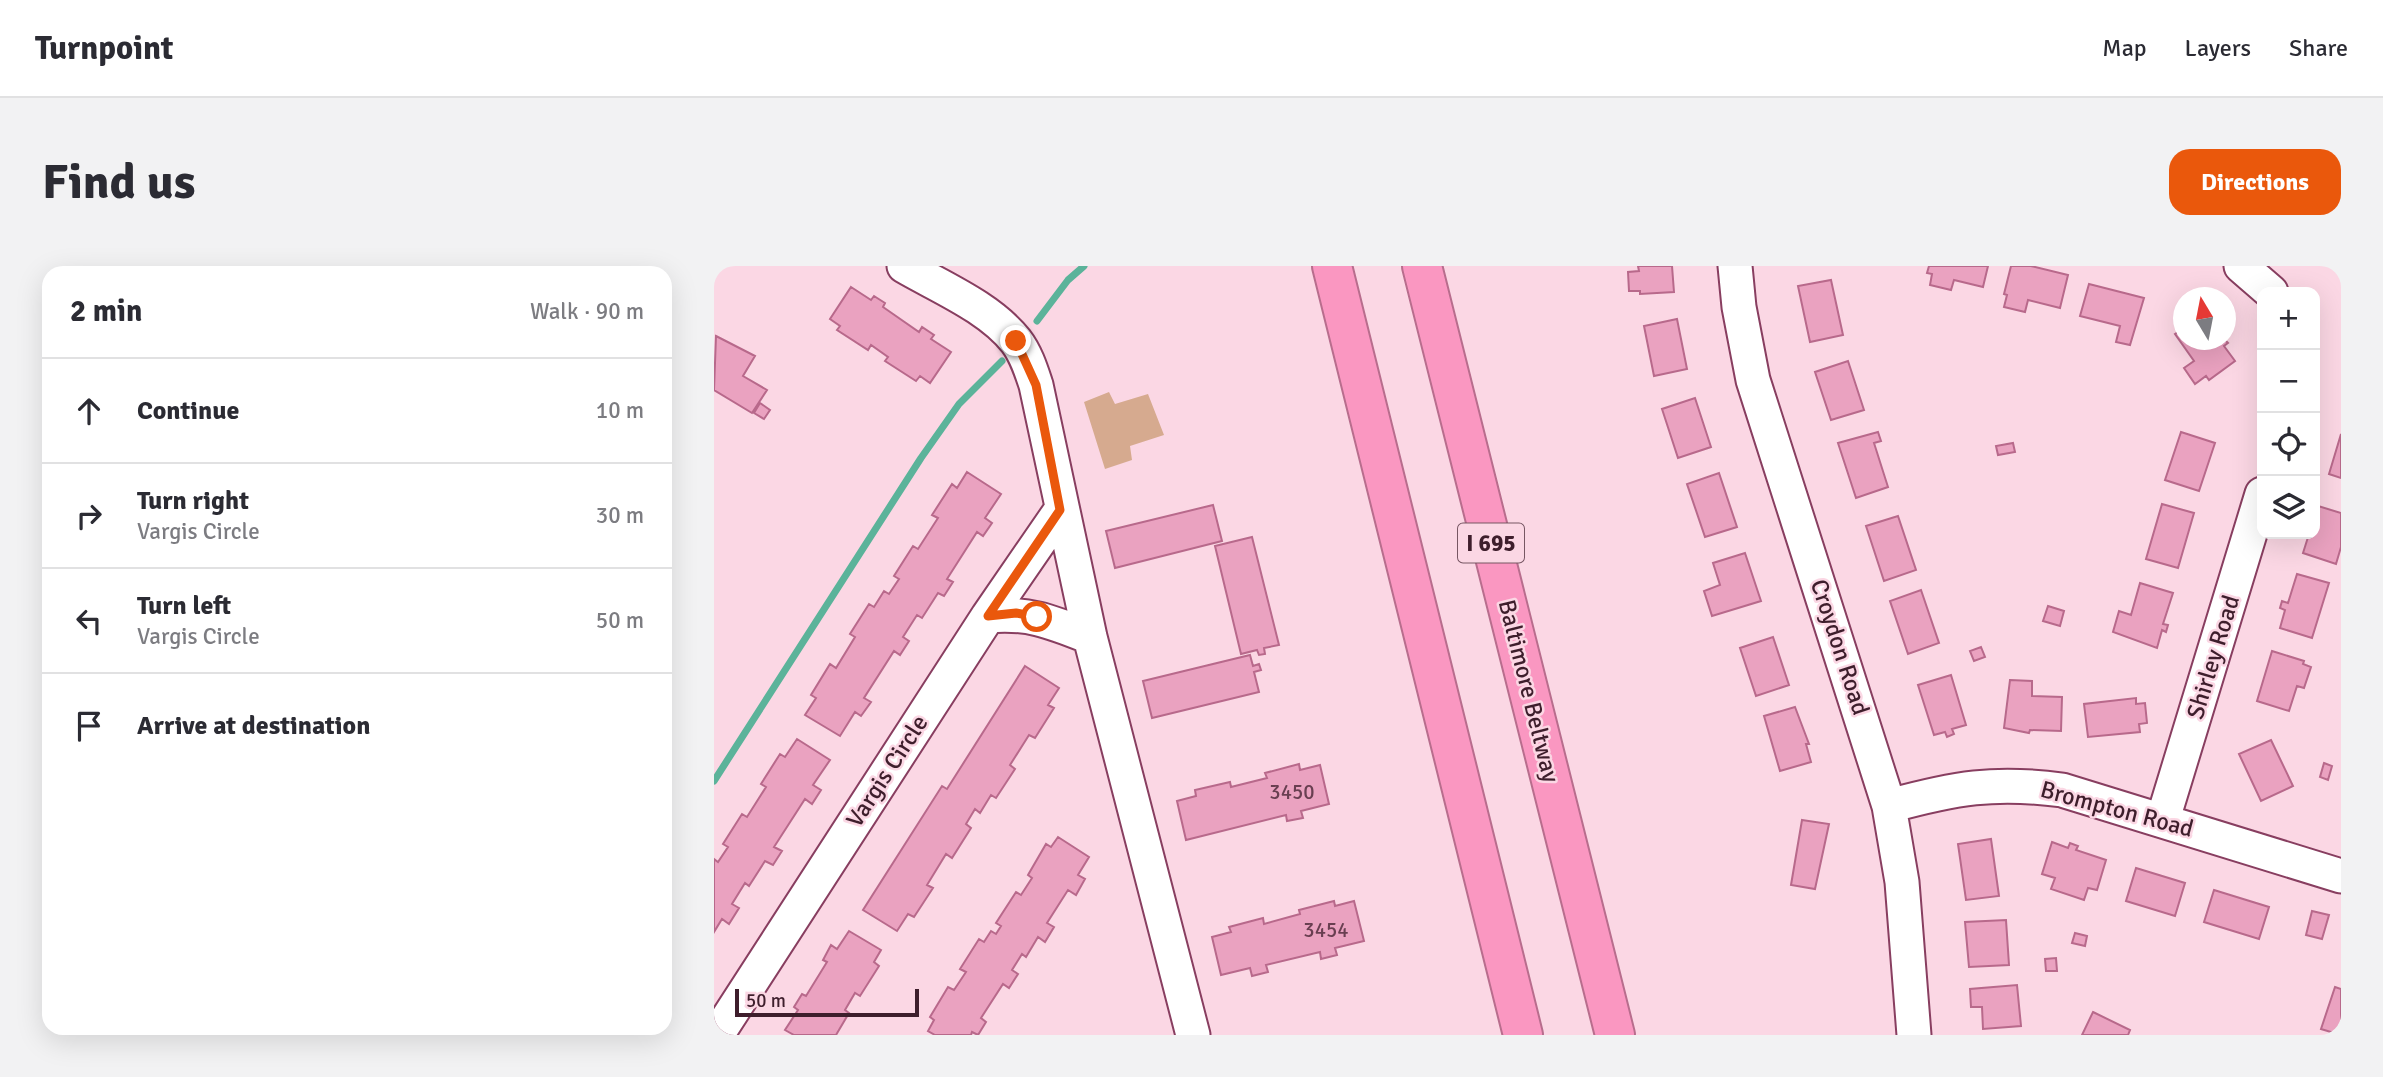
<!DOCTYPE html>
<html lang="en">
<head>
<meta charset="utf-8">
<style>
  :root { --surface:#fff; --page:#f2f2f3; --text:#2b2b33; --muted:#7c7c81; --line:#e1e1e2; --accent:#ea580c }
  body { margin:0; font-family:Signika,sans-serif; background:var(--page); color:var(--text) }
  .controls { position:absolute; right:21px; top:21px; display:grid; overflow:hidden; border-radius:14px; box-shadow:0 7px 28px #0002 }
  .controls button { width:63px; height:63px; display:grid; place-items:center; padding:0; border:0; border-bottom:2px solid var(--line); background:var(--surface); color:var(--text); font:35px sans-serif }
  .compass { position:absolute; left:1459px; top:21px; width:63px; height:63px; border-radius:50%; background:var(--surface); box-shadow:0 7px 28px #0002; rotate:350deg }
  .scale { position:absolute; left:21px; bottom:18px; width:184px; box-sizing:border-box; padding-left:7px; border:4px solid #3e1e2c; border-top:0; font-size:19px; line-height:24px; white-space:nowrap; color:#3e1e2c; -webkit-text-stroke:5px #fbd7e4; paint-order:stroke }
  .stop { position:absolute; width:21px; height:21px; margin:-16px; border:5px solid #ea580c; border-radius:50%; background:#fff }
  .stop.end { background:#ea580c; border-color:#fff; box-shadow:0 2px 7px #0008 }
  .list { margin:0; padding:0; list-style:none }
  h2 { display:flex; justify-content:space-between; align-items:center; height:91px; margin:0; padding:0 28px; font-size:30px }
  h2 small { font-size:23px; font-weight:400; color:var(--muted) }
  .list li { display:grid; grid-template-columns:46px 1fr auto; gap:21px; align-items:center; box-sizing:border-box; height:105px; padding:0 28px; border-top:2px solid var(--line) }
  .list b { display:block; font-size:26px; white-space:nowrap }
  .list p { margin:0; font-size:23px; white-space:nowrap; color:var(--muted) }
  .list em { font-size:23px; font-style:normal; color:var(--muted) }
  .icon { flex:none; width:38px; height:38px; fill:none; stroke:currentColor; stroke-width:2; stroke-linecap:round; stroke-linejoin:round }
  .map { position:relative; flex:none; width:1627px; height:769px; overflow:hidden; border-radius:21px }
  header { display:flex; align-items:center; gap:42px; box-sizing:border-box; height:98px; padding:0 35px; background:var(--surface); border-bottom:2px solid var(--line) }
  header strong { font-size:33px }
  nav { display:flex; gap:38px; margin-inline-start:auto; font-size:24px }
  .intro { display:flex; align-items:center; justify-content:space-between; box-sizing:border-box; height:168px; padding:0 42px }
  h1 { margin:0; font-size:49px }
  .button { padding:18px 32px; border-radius:21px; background:var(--accent); color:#fff; font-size:24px; font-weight:700 }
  main { display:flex; gap:42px; padding:0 42px }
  aside { flex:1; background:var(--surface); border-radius:21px; box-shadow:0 7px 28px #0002 }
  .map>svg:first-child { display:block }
</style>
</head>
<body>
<header>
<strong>Turnpoint</strong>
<nav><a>Map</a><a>Layers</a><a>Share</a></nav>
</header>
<div class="intro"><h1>Find us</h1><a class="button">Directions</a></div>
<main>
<aside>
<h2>2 min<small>Walk · 90 m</small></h2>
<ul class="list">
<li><svg class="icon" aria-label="ahead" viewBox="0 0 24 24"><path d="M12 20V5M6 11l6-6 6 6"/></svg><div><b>Continue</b></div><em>10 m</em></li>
<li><svg class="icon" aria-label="right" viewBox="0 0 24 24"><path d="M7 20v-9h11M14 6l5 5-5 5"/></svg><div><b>Turn right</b><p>Vargis Circle</p></div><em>30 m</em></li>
<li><svg class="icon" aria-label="left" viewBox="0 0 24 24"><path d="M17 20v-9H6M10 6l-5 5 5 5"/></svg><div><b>Turn left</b><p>Vargis Circle</p></div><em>50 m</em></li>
<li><svg class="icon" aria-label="arrive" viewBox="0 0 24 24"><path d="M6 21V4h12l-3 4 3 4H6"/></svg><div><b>Arrive at destination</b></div></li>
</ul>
</aside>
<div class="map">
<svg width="1627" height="769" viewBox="0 0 1627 769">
  <rect width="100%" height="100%" fill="#fbd7e4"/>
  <path fill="#d6aa8f" d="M395 126 401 138 434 128 450 169 416 180 418 194 391 203 370 136Z"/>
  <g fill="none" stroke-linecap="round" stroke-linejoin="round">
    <path stroke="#5bb39a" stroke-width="7" d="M323 55 354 14 370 0
      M0 515 207 192 245 138 288 95"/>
  </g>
  <path fill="#eaa2c0" stroke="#b8698b" stroke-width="2" d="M924 0H958L960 26 926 28V25H915L914 6 925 5Z
    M1215 0H1274L1269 21 1240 14 1237 24 1216 19 1218 8 1213 7Z
    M1297 0H1317L1354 9 1346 42 1314 34 1311 46 1290 41 1293 29 1290 28Z
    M1117 14 1129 69 1096 76 1084 20Z
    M1375 18 1430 32 1416 79 1402 76 1406 60 1366 50Z
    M137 21 157 34 160 30 171 37 169 41 205 66 208 61 220 69 217 73 237 86 216 117 206 110 202 115 171 95 174 91 157 79 154 84 123 64 126 60 116 53Z
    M963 53 973 103 940 110 930 60Z
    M1470 62V74H1511L1514 77 1510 80 1521 95 1495 114 1492 110 1481 118 1470 102 1480 95 1461 68Z
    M2 70 41 90 29 110 53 124 38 147 0 124Z
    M1134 95 1150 144 1117 154 1101 106Z
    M981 132 997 181 964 192 948 143Z
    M46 137 56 144 50 153 40 147Z
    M1164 166 1167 175 1160 177 1174 221 1142 232 1124 177Z
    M1467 166 1501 177 1485 225 1451 214Z
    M1627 168V212L1615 208Z
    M1299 177 1301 186 1284 189 1282 180Z
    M253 206 287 228 271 252 278 257 269 270 263 266 233 313 239 316 230 330 224 327 208 352 203 349 189 371 195 375 186 389 180 385 150 432 157 436 147 450 141 446 126 470 91 449 102 432 97 429 116 398 122 402 141 371 136 368 155 338 160 341 170 325 175 328 185 313 180 310 199 280 204 283 224 252 218 249 238 218 243 222Z
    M1005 207 1023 261 991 271 973 218Z
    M1448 238 1480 247 1464 302 1432 293Z
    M499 239 508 275 401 302 392 265Z
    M1604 240 1627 247V281L1622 298 1589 287 1595 268H1601Z
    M1184 250 1202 304 1170 315 1152 260Z
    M538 271 565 379 550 382 551 388 545 389 543 384 527 388 501 280Z
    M1031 287 1047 335 998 350 990 325 1006 319 999 297Z
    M1583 308 1615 317 1598 372 1566 362 1571 344 1566 342 1568 335 1574 337Z
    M1426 317 1459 327 1449 358 1454 359 1452 366 1448 364 1443 382 1399 366 1405 345 1417 349Z
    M1207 324 1225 377 1194 388 1176 335Z
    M1334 340 1350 345 1346 360 1329 355Z
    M1059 371 1075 419 1042 430 1026 382Z
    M1267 381 1271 391 1260 395 1256 385Z
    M1558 385 1590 395 1589 398 1597 401 1590 422 1583 420 1575 445 1543 435Z
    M536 389 539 400 545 398 547 404 540 406 545 426 438 452 429 415Z
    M311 400 345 422 334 439 340 442 321 472 315 469 296 499 301 503 282 532 277 529 266 547 261 543 252 558 257 562 238 592 232 588 213 619 219 622 200 651 194 648 183 665 149 644 228 520 233 523Z
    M1237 409 1252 459 1238 463 1240 468 1233 471 1231 466 1220 469 1204 419Z
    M1296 414 1318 415V430L1348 431 1347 465 1316 464 1315 467 1290 462Z
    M1422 432V438L1431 437 1433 457 1425 458 1426 466 1374 471 1370 438Z
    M1081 441 1095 478H1092L1097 496 1066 505 1050 450Z
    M83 473 116 494 99 519 107 524 98 538 91 533 60 581 68 585 59 599 51 595 35 620 31 617 18 638 25 642 15 658 8 653 0 666V593L4 596 14 581 9 578 28 548 33 551 52 521 47 518 66 488 71 491Z
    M1557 474 1579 520 1547 535 1525 488Z
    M1610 497 1618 500 1614 514 1606 511Z
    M585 498 586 504 606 499 615 538 587 545 589 552 573 555 572 549 472 574 463 535 482 530 481 524 516 516 517 521 553 512 551 507Z
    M1088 554 1115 558 1101 623 1077 619Z
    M344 571 375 591 364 609 371 613 362 629 354 624 333 657 340 661 331 676 324 671 312 691 308 688 298 704 304 708 295 722 289 718 267 752 272 756 264 769 258 766 257 769H221L214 765 220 754 216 751 234 721 240 724 252 706 246 703 265 673 270 676 277 665 282 668 287 660 282 657 302 626 307 629 318 612 314 609 332 578 337 581Z
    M1277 573 1285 630 1252 634 1244 578Z
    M1338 576 1354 582 1356 577 1364 580 1362 584 1392 594 1383 624 1374 622 1370 634 1337 623 1341 612 1328 608Z
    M1422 602 1471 617 1461 650 1412 635Z
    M1500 624 1555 641 1545 673 1490 656Z
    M620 635 621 640 640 635 650 675 621 682 623 689 607 693 606 686 552 699 554 706 538 710 536 702 507 709 498 671 517 666 515 661 549 652 550 658 586 648 585 644Z
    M1598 645 1615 649 1608 673 1592 669Z
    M1292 654 1295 699 1255 701 1251 656Z
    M135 665 167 684 160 696 165 700 146 730 141 727 131 744 135 747 122 769H80L71 764 84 744 80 741 88 728 92 730 113 696 109 694 117 679 123 683Z
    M1361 667 1373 670 1371 680 1358 677Z
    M1342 692 1343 705H1332L1331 693Z
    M1303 719 1307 760 1269 763 1268 741H1257L1256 723Z
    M1621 721 1627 723V769L1607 763Z
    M1379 746 1416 764 1414 769H1368Z"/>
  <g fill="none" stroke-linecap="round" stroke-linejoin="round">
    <g stroke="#883e60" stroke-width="37">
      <path id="minor" d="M190 0C226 21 275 41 302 75 312 88 317 104 322 119L376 371 479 769
        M1021 0 1025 41 1039 114 1175 540 1188 616 1200 769
        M1527 0 1557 26
        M274 350C315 346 338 356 376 371
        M1175 540C1241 522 1280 515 1348 524L1627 610
        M1449 553 1548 228
        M3 769 274 350 347 244"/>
    </g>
    <g stroke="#b86d8d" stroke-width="42">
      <path id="highway" d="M618 0 809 769
        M708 0 901 769"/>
    </g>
    <use href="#minor" stroke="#fff" stroke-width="33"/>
    <use href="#highway" stroke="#fa97c1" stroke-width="38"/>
  </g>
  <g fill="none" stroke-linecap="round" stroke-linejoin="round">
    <path stroke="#ea580c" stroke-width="9" d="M302 75 322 119 346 244 274 350 302 347 323 351"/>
  </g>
  <g text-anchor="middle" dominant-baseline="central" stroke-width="5" stroke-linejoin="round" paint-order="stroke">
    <g font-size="21" fill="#693f51">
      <text x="578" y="526">3450</text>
      <text x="612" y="664">3454</text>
    </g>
    <rect fill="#fbd7e4" stroke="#775663" stroke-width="2" x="744" y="257.5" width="66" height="39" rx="5"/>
    <g font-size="23" font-weight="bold" fill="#3e1e2c">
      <text x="777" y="277">I 695</text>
    </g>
    <g font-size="24" fill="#3e1e2c" stroke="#fbd7e4">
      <text transform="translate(1126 381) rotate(72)">Croydon Road</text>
      <text transform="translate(1499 391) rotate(-73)">Shirley Road</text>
      <text transform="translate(815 425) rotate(76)">Baltimore Beltway</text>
      <text transform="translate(173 505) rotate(-57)">Vargis Circle</text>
      <text transform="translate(1403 543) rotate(15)">Brompton Road</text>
    </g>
  </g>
</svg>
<div class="controls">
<button>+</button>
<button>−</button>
<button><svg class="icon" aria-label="locate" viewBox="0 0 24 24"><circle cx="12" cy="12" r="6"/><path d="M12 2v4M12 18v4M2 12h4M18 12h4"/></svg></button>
<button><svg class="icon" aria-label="layers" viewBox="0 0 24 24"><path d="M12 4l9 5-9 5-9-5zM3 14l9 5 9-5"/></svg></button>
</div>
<svg class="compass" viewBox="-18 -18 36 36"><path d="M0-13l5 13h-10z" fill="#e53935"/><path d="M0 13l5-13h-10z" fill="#7c7c81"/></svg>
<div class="scale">50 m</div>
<div class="stop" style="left:323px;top:351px"></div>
<div class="stop end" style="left:302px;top:75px"></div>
</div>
</main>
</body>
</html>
